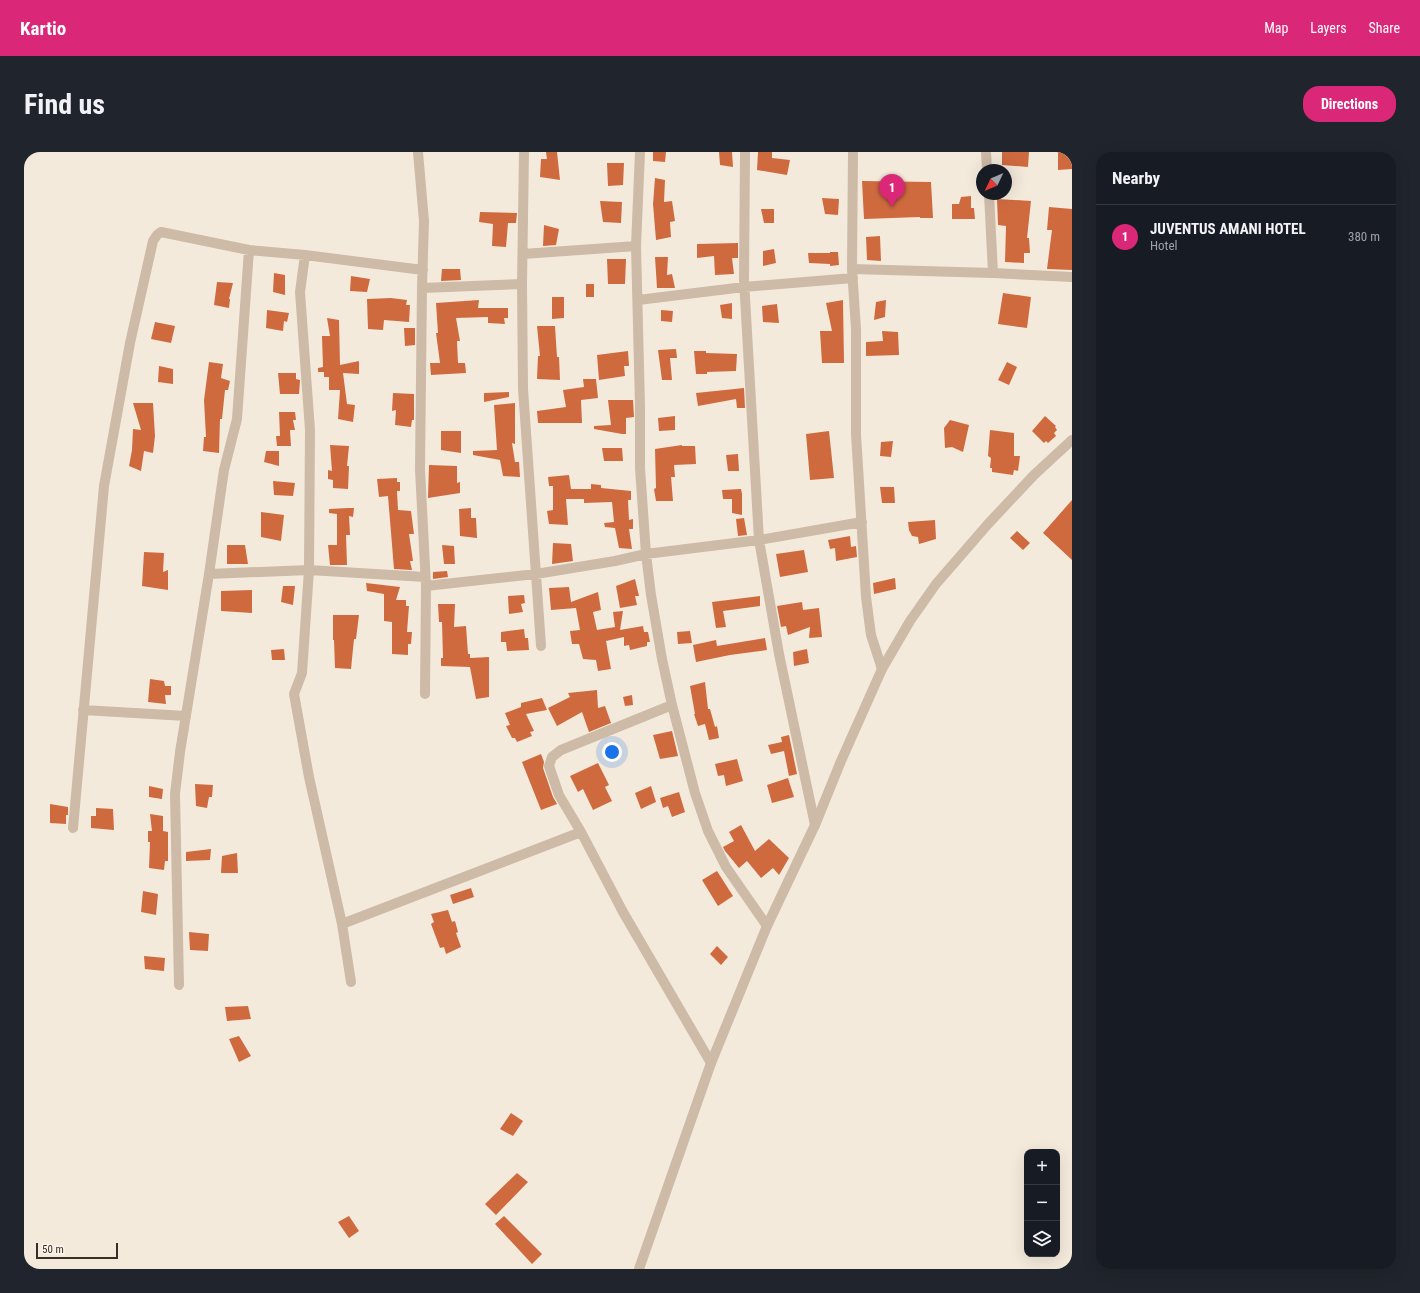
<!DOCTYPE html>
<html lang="en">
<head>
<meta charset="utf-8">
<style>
  :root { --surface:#171b24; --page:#20242c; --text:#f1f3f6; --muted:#9ea1a6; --line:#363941; --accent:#db2777 }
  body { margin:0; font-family:"Roboto Condensed",sans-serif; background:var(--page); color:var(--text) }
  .controls { position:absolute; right:12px; bottom:12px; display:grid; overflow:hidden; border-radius:8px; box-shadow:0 4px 16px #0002 }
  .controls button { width:36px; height:36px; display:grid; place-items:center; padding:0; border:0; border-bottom:1px solid var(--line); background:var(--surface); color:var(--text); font:20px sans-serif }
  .compass { position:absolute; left:952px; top:12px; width:36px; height:36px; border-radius:50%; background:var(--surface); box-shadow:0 4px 16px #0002; rotate:226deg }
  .scale { position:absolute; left:12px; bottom:10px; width:82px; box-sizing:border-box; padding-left:4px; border:2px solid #392e28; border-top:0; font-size:11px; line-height:14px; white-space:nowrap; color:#392e28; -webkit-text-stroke:3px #fbf4e9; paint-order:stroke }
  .you { position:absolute; left:588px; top:600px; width:14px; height:14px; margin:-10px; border:3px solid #fff; border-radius:50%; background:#1a73e8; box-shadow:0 0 0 6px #1a73e833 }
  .badge { display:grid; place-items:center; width:26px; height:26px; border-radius:50%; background:var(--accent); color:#fff; font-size:13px; font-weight:700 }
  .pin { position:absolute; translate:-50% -33px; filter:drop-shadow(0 1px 2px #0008) }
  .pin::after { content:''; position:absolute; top:21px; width:14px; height:12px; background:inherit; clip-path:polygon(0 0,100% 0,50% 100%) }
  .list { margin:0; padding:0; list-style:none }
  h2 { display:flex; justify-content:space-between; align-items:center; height:52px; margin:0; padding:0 16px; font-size:17px }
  h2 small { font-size:13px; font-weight:400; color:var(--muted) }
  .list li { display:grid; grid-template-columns:26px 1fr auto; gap:12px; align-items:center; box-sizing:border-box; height:64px; padding:0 16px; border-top:1px solid var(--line) }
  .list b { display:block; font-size:15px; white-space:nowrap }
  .list p { margin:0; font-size:13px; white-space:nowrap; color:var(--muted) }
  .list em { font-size:13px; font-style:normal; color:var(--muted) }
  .icon { flex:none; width:22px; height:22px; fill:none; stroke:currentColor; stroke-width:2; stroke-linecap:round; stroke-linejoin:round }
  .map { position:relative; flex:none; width:1048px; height:1117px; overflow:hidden; border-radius:16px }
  header { display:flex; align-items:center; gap:24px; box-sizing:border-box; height:56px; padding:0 20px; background:var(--accent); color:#fff }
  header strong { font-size:19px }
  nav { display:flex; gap:22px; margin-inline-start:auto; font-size:14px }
  .intro { display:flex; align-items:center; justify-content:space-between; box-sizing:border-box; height:96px; padding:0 24px }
  h1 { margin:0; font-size:28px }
  .button { padding:10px 18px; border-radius:16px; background:var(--accent); color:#fff; font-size:14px; font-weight:700 }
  main { display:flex; gap:24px; padding:0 24px }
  aside { flex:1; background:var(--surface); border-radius:16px; box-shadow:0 4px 16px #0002 }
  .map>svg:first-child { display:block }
</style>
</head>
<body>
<header>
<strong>Kartio</strong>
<nav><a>Map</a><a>Layers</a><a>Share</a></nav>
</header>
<div class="intro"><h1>Find us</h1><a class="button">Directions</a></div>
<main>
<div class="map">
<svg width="1048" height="1117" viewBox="0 0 1048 1117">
  <rect width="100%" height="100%" fill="#f4eadc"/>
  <path fill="#cf6a3f" d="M522 0H533L536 28 516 25 517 7H523Z
    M629 0H642L641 10 629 9Z
    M695 0H708L709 15 696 13Z
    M734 0H748V6L766 8 763 23 733 18Z
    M978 0H1005L1004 15 978 13Z
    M1034 0H1048V17L1034 18Z
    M583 11H600L599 33 584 34Z
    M631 26 641 28 640 50 648 49 651 69 646 70 647 85 632 88 629 52Z
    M838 29 907 30 909 66H896V65L840 67Z
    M947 44V56H950L951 67H928V52H935L937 45Z
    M798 46 815 47 814 63 801 62Z
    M973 47 1007 49 1003 86H1005L1006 101H1000V111L981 110 982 74 974 73Z
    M576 49 598 50 597 71 579 70Z
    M1025 55 1048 57V118L1023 117 1028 78H1023Z
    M737 57H750V71H740Z
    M456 60 493 61 492 71H484L482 95 468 94 469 72 455 70Z
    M520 73 535 77 532 93 519 94Z
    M856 84 857 109 843 108 842 85Z
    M714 91V106H708L710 122 691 123 690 104 673 106V92Z
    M750 97 752 111 739 114V99Z
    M806 100H814L815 113 806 114V112L785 111 784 101H806Z
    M631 105H644L643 123 648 122 651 136H633Z
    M583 107H602L601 132H584Z
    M418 117H436L437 128 417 129Z
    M250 121 261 123V143L249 140Z
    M327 124 346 127 343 140 326 139Z
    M193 130 209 131 205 147H206L205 156 190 153Z
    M562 132H570V145H562Z
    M979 141 1007 145 1003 176 974 172Z
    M528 145H540V166L528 167Z
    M367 146 383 148 382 153H386L385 170 360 168 359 178 344 177 343 147Z
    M455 148 454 156H484V166H480L481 172 464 171V165L432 166 436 189H433L434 211H441L442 221 407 223 406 211H416L412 181H414L412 151Z
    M819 148 820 211H798L796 179H808L802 151Z
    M862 148 861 165 850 168 852 150Z
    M708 151V167L698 166 696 153Z
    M753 152 755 171 739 170 738 154Z
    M243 158 265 161 263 170 260 169 259 179 242 176Z
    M637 158 649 159 648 170 637 169Z
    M303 166 315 168 316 213 335 209V222L319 221 323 252 331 253 329 270 314 267 316 238H305V225H300V220H294V216L299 215 298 184H306Z
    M131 170 151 174 147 191 127 187Z
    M513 174H531L533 205H535L536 228 513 227 514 204H516Z
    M380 176H391V193L381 194Z
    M858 179 874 180 875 203 842 204V190L859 189Z
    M652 197 653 206H646L648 228H638L634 198Z
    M604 199 605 214H600L601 224 575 228 573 203Z
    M670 199H682V201L713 202 712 219 683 220V222H672Z
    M185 210 199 212 197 226 206 229 204 238H201L198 267H196L195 301 179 299 180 285H182L180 248Z
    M983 210 993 215 985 233 974 228Z
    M135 214 149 217V232L134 230Z
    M254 221H272V227L276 228 275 242H256Z
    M559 227H572L574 246 557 248 558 271H514L513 259 542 255 539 238 560 235Z
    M720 236 721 256H713L712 247 674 254 672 241Z
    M485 240V245L460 250V241Z
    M369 241 390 242V268H388L387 275 371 273 372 258 368 259Z
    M584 248H609L610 265 602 266V282H598L570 277V274L587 273Z
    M109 251H129L131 284 129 301 120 299 117 319 105 314 108 298 109 277 117 278Z
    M491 251V292L488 291 491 310H495L496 325 479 324 476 308 449 303V299L473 298 470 253Z
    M255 260H271L272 268H269L271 278H266L267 294H253L252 284H256Z
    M651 264V278L635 279 634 266Z
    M1021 264 1032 274 1031 275 1033 278 1030 281 1032 284 1024 291 1022 289 1020 291 1008 279Z
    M926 268 945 273 939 300 928 295 921 296 920 276Z
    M966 278 990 281V304H996L994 319 990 318 989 323 968 320V316H966L967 306 964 304Z
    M417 279H437V301L417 298Z
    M805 279 810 326 786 328 782 282Z
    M869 289 867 305 856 304 857 290Z
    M306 293 325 294 323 314H325L324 337 309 336V328L304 327V318L308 319Z
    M658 293V294H671L672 312 650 313 651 325H647L649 349H632L630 337 632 336 631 297Z
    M578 296H598L599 309H580Z
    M242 299H255V314L240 310Z
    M714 302 715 319H704L702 303Z
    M405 313 433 314V331L436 330V341L404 346Z
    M545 323 547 337H567V332L577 333V336L607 339V348H604L605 368 609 367V377H605L608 397 595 396 591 376 581 375 580 371 590 370 588 350 560 351V347H542L544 373 525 372 523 359 529 358V334H525L524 325Z
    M373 326V330H376V339H373L374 358 387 359 390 382H385L389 409H386L388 418 370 417 364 344 355 345 353 327Z
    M249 329 271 331 269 344 250 343Z
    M856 335H870L871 351H858Z
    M717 337 718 342V363L708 361V347H699L698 338Z
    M1048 348V408L1019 381Z
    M324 356H330L329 365 325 364 326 383H322L323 413H306L304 393H313V362L305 361V357Z
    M447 356V366H452L453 386 436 384 435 357Z
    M237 360 260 363 257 389 237 385Z
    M720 366 723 383 714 384 712 367Z
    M911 368 912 387 895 392 894 385 888 384 885 378 884 370Z
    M993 379 1006 391 999 398 986 386Z
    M826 384 827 395 832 394 833 405 812 409 811 396 806 397 804 388Z
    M529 391 547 392 549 409 528 412Z
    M203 393H221L224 412H203Z
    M418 393 430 394 431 412H420Z
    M780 398 784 420 756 425 752 402Z
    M120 400 140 401 139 420 144 418V438L118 434Z
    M423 419 424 425 409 427V420Z
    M871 426 872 437 850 442 849 431Z
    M611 427 615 444H611L613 453 596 456 592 434Z
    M342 431 376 435 372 448H382V454H385L383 480H388L387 492H384V503L368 502V470L360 469V442L343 439Z
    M259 434H271L269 453 257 450Z
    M545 435 547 450 574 440 577 458 569 460 573 478 591 475 589 460 599 459 596 478 619 474 620 480H624L626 490H623V494L606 498 605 493 600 494V485L582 489 587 517 574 519 572 508 559 507 555 492H548L546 479 556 478 552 456 527 458 525 436Z
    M228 438V461L197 459V439Z
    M500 443 501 451 497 452 499 460 485 462 484 444Z
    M736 444V454L699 459 702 475 692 476 688 450Z
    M778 450 779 458 795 456 798 485 785 486 786 475 764 483 762 474 757 475 753 454Z
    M414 452H431L430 475 442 474 444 502H446V506L465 505V545L452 547 446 515 417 514V506H419L418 470H415Z
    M309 463H335L332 487H330L327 517 311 516 310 488H309Z
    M500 477 501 486H504L505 498 483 499 482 490H477V480Z
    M666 479 668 491 654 492 653 480Z
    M741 486 743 498 706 503 672 510 669 493 692 488 693 494Z
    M260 497 261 508H248L247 498Z
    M783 497 785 511 770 514 769 500Z
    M126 527 140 529 141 534H147V543H141L142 552 124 550Z
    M681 530 684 557H686L691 575 693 574 695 586 685 588 681 572 674 574 670 562H671L666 534Z
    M573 538 574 556 581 554 587 571 565 580 558 560 533 574 524 556 546 545 544 541Z
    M608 543 609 553 601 554 599 545Z
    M518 546 523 558 502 562 510 579 506 580 508 584 493 590 491 586H488L482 574 486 573 481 561 497 555V551Z
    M648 579 654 604 636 607 629 583Z
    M765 583 773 622 765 624 760 599 747 602 744 593 758 590 757 585Z
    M517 602 520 610 519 616 529 645 533 652 517 658 498 610Z
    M713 607 719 629 702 634 700 623 694 624 691 612Z
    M574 611 585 633 581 635 588 649 569 658 559 637 554 640 546 624Z
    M764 626 770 645 748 651 743 633Z
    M171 632 189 633 188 645H185L183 656 172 654Z
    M125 634 139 637 138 647 125 645Z
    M627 634 632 650 617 657 611 641Z
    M655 640 661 660 648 665 644 654 639 656 636 646Z
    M26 652 44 655V663H42V672L26 671Z
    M72 656 89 657 90 678 67 676V664H72Z
    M126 662 139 664V679L144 680V709H141L140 718 125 716 126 690H124V679H128Z
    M717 673 731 699 745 687 765 706 755 723 749 716 737 726 723 709 715 716 701 699 699 695 710 689 705 680Z
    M187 697 186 708 162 709V700Z
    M213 701 214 721H197L198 704Z
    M693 719 709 744 694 754 678 728Z
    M447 736 450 745 429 752 426 743Z
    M119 739 134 742 132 763 117 760Z
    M424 758 428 770 431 769 434 780 432 781 437 795 422 802 420 795 416 796 407 772 410 770 407 762Z
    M165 780 185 782 184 799 166 798Z
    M693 794 704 805 697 813 686 802Z
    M120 804 141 806 140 819 121 817Z
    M224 854 227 867 203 869 201 855Z
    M215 884 227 904 215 910 205 887Z
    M487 961 499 969 489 984 476 977Z
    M493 1021 504 1030 472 1063 461 1052Z
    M325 1064 335 1079 325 1086 314 1070Z
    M480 1064 518 1102 508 1112 471 1072Z"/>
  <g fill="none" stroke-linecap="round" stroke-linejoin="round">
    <path stroke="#cdbaa7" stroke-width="10" d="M394 0 400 69 398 136 396 317 402 434 401 542
      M500 0 498 132 499 237 517 494
      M616 0 612 94 616 254V316L622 402 627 443 638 507 648 553 671 641 684 679 702 715 743 774
      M721 0 720 128 735 388 755 502 791 673
      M829 0 828 117 832 177V282L842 445 847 483 858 517
      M962 0 963 18
      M965 42 969 121
      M499 102 612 94
      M828 117 969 121 1048 125
      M398 136 498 132
      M614 148 720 135 829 126
      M185 422 285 418 401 425
      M402 434 512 422 591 409 622 402 735 388 838 370
      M648 553 537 598 528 605 525 614 535 643 557 680 599 760 687 911
      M59 558 162 564
      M49 676 80 334 106 191 129 89 133 83 137 80 225 98 281 103
      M318 772 557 680
      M327 830 318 772 285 625 270 542 278 521 285 418 286 278 276 140 281 103 399 118
      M155 833 151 642 156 600 185 422 200 318 213 267 225 98"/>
    <path stroke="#cdbaa7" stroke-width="10" d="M615 1117 687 911 743 774 791 673 817 609 858 517 886 469 912 432 964 372 1010 323 1048 288"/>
  </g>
</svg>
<div class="controls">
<button>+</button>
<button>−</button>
<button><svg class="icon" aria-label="layers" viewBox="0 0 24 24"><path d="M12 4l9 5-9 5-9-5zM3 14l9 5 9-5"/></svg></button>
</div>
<svg class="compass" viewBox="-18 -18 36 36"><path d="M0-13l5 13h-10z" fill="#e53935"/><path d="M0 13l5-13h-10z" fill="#9ea1a6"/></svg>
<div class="scale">50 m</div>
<div class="you"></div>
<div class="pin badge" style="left:868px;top:55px">1</div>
</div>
<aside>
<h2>Nearby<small></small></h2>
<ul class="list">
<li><span class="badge">1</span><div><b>JUVENTUS AMANI HOTEL</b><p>Hotel</p></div><em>380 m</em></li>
</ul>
</aside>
</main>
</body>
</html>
